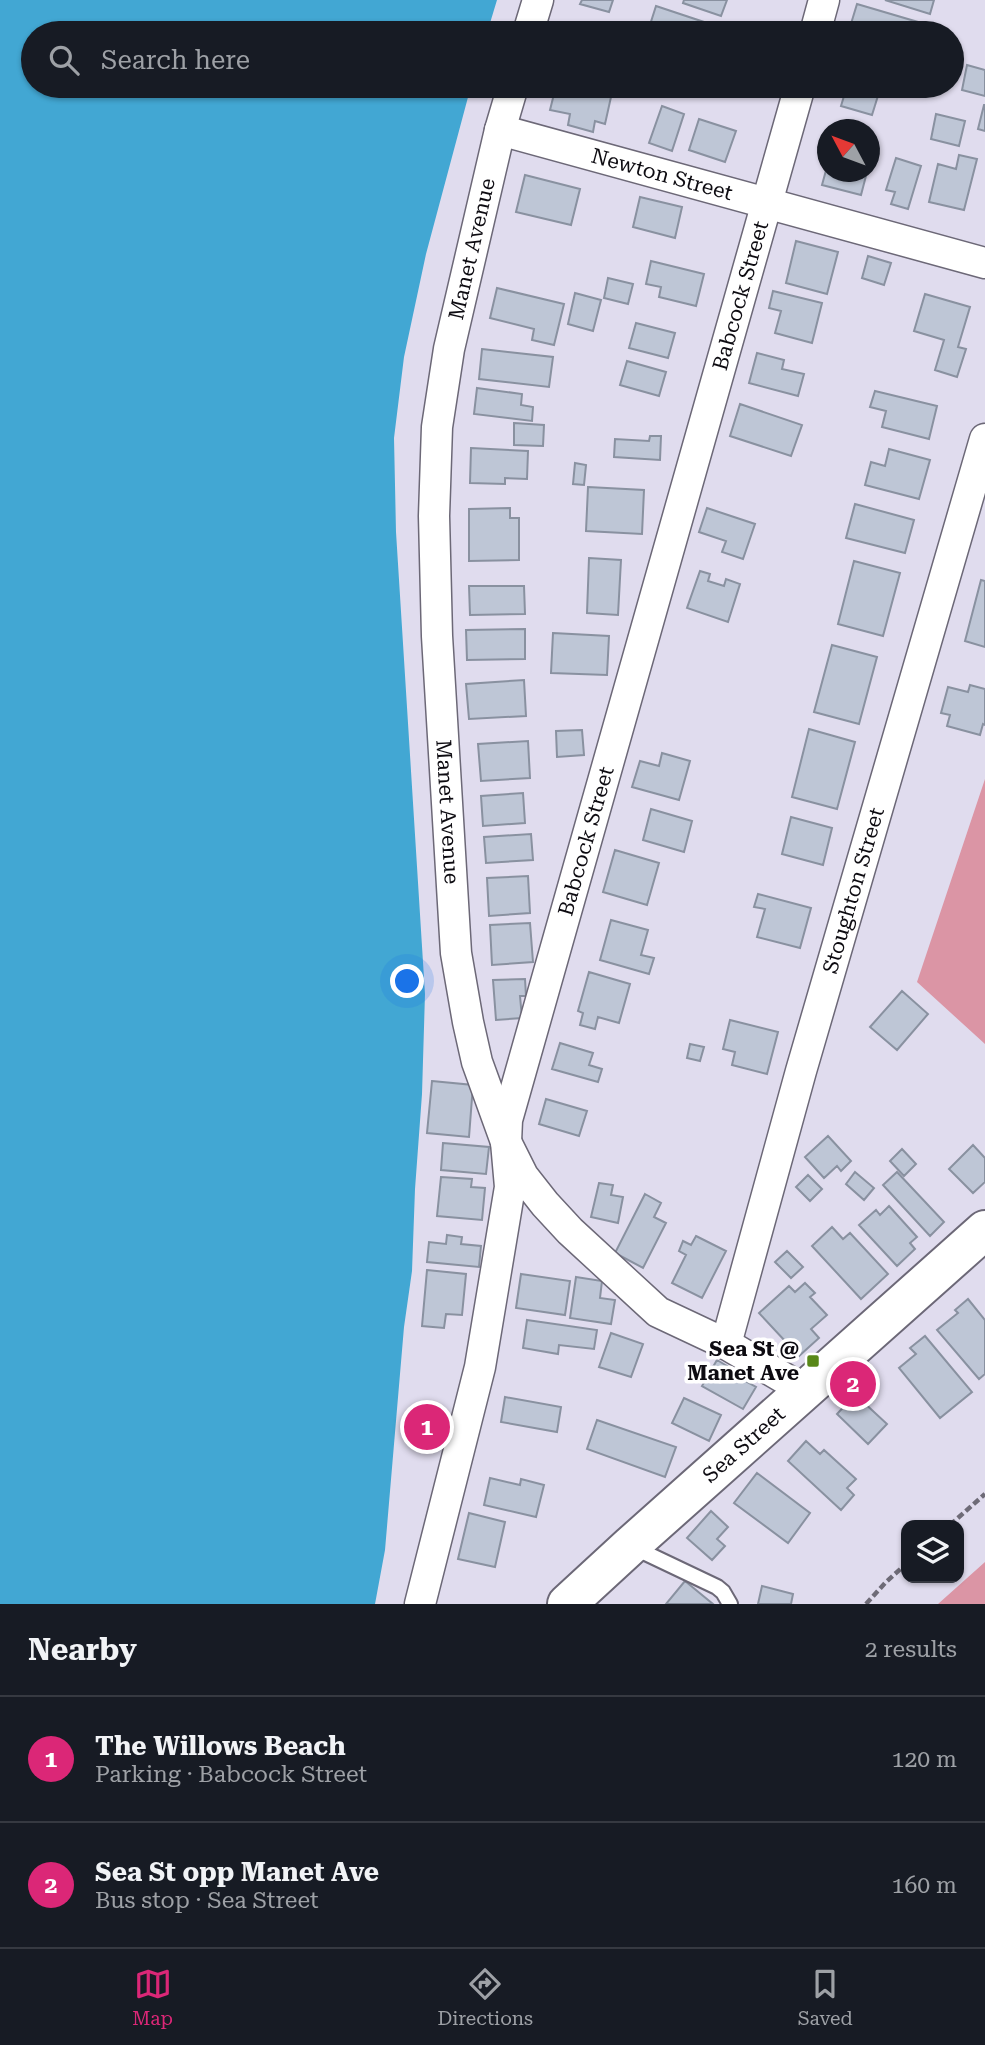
<!DOCTYPE html>
<html lang="en">
<head>
<meta charset="utf-8">
<style>
  :root { --surface:#171b24; --page:#242831; --text:#f1f3f6; --muted:#9ea1a6; --line:#363941; --accent:#db2777 }
  body { margin:0; font-family:"Roboto Serif",serif; background:var(--page); color:var(--text) }
  .controls { position:absolute; right:21px; bottom:21px; display:grid; overflow:hidden; border-radius:14px; box-shadow:0 2px 5px #0004 }
  .controls button { width:63px; height:63px; display:grid; place-items:center; padding:0; border:0; border-bottom:2px solid var(--line); background:var(--surface); color:var(--text); font:35px sans-serif }
  .compass { position:absolute; left:817px; top:119px; width:63px; height:63px; border-radius:50%; background:var(--surface); box-shadow:0 2px 5px #0004; rotate:311deg }
  .you { position:absolute; left:408px; top:982px; width:24px; height:24px; margin:-18px; border:5px solid #fff; border-radius:50%; background:#1a73e8; box-shadow:0 0 0 10px #1a73e833 }
  .badge { display:grid; place-items:center; width:46px; height:46px; border-radius:50%; background:var(--accent); color:#fff; font-size:23px; font-weight:700 }
  .pin { position:absolute; translate:-50% -50%; border:4px solid #fff; box-shadow:0 2px 7px #0006 }
  .list { margin:0; padding:0; list-style:none }
  h2 { display:flex; justify-content:space-between; align-items:center; height:91px; margin:0; padding:0 28px; font-size:30px }
  h2 small { font-size:23px; font-weight:400; color:var(--muted) }
  .list li { display:grid; grid-template-columns:46px 1fr auto; gap:21px; align-items:center; box-sizing:border-box; height:126px; padding:0 28px; border-top:2px solid var(--line) }
  .list b { display:block; font-size:26px; white-space:nowrap }
  .list p { margin:0; font-size:23px; white-space:nowrap; color:var(--muted) }
  .list em { font-size:23px; font-style:normal; color:var(--muted) }
  .icon { flex:none; width:38px; height:38px; fill:none; stroke:currentColor; stroke-width:2; stroke-linecap:round; stroke-linejoin:round }
  .map { position:relative; flex:none; width:985px; height:1604px; overflow:hidden }
  .search { position:absolute; background:var(--surface); box-shadow:0 2px 5px #0004; left:21px; right:21px; top:21px; height:77px; display:flex; align-items:center; gap:18px; box-sizing:border-box; padding:0 24px; border-radius:38px; color:var(--muted); font-size:26px }
  .sheet { height:343px; background:var(--surface) }
  nav { display:flex; justify-content:space-around; align-items:center; box-sizing:border-box; height:98px; border-top:2px solid var(--line); background:var(--surface); font-size:19px; color:var(--muted) }
  nav a { display:grid; justify-items:center; gap:4px }
  nav .on { color:var(--accent) }
  .map>svg:first-child { display:block }
</style>
</head>
<body>
<div class="map">
<svg width="985" height="1604" viewBox="0 0 985 1604">
  <rect width="100%" height="100%" fill="#e0dcee"/>
  <path fill="#db95a5" d="M985 779V1044L917 982Z
    M985 1562V1604H938Z"/>
  <path fill="#42a7d3" d="M0 0H497L487 33H33V86H471L426 254 404 357 394 438 396 532 425 994 422 1094 415 1189 412 1271 404 1327 385 1550 375 1604H0Z"/>
  <path fill="#bec6d6" stroke="#8991a0" stroke-width="2" d="M582 0H613L609 12 580 4Z
    M684 0H727L721 16 683 3Z
    M885 0H934L930 14Z
    M857 4 918 22 914 33H872L850 27Z
    M656 6 707 23 704 33H663L649 28Z
    M574 25 603 33H572Z
    M967 65 985 70V96L962 90Z
    M556 86H563L611 97 605 124 595 121 593 132 568 125 570 114 550 110Z
    M722 86H745L743 93Z
    M847 86H881L872 115 841 106Z
    M984 105H985V131L978 129Z
    M662 106 684 114 672 151 649 143Z
    M936 114 965 121 959 146 931 139Z
    M699 119 736 131 725 162 689 150Z
    M959 155 977 159 964 210 929 202 938 164 956 169Z
    M896 158 921 166 908 209 891 204 895 192 886 190Z
    M828 163V172H867L861 195 822 185Z
    M525 175 580 189 571 225 516 212Z
    M640 197 682 207 675 238 633 227Z
    M796 241 838 252 827 294 786 283Z
    M868 256 891 263 884 285 862 278Z
    M651 261 704 274 696 306 659 297 661 287 646 284Z
    M608 278 633 284 628 304 604 298Z
    M497 288 564 304 554 345 532 340 534 329 490 318Z
    M773 291 822 303 812 343 775 333 781 311 769 308Z
    M575 293 601 300 593 331 568 324Z
    M925 294 970 307 958 347 966 349 957 377 935 370 944 340 914 331Z
    M636 323 675 333 668 358 629 348Z
    M482 349 553 357 549 387 479 379Z
    M757 353 784 360 782 369 804 374 798 396 749 383Z
    M627 361 666 372 659 396 620 385Z
    M477 388 522 394 521 405 533 407 532 421 474 414Z
    M875 391 937 406 929 439 882 427 886 411 870 407Z
    M740 404 802 425 791 456 730 436Z
    M514 423 544 425 543 446 514 445Z
    M650 436H661L660 460 614 457 615 439 649 441Z
    M471 448 528 451 527 479 505 478V484L470 483Z
    M889 449 930 460 919 499 865 485 871 462 885 466Z
    M575 463 586 465 584 485 573 484Z
    M588 487 644 490 642 534 586 531Z
    M855 504 914 520 905 553 846 538Z
    M510 508V518H519V560L469 561V509Z
    M707 508 755 524 743 559 722 552 726 541 699 532Z
    M589 558 621 560 618 615 587 613Z
    M854 561 900 573 883 636 838 624Z
    M700 571 710 574 708 581 724 586 726 579 740 584 728 622 687 608Z
    M981 580 985 581V647L965 641Z
    M469 586H524L525 614 470 615Z
    M525 629V659L467 660 466 630Z
    M553 633 609 636 607 675 551 673Z
    M832 645 877 657 859 724 814 712Z
    M524 680 526 716 469 719 466 684Z
    M970 685 985 689V725L983 724 980 735 947 726 950 715 941 713 948 687 968 692Z
    M809 729 855 742 837 809 792 797Z
    M582 730 584 755 557 757 556 731Z
    M528 741 530 778 481 781 478 744Z
    M662 753 690 761 679 800 632 787 640 761 659 766Z
    M523 793 525 823 483 826 481 796Z
    M651 809 692 821 684 852 643 840Z
    M791 817 832 828 823 865 782 854Z
    M531 834 533 860 486 863 484 837Z
    M615 850 659 863 647 905 603 892Z
    M528 876 530 913 489 916 487 878Z
    M758 894 811 908 800 948 757 937 765 909 754 907Z
    M611 920 648 930 641 955 654 958 649 974 600 960Z
    M530 923 533 962 492 965 490 925Z
    M589 972 630 984 619 1023 598 1017 595 1029 580 1025 583 1013 578 1011Z
    M525 979 526 996H520L522 1018 496 1020 493 980Z
    M902 991 928 1014 897 1050 870 1027Z
    M730 1020 778 1032 767 1074 732 1065 735 1052 723 1049Z
    M560 1043 593 1053 589 1065 602 1069 598 1082 552 1069Z
    M690 1044 704 1047 700 1061 687 1058Z
    M432 1081 473 1085 469 1137 427 1133Z
    M546 1099 587 1111 579 1136 539 1124Z
    M828 1136 851 1161 841 1171 837 1166 824 1178 805 1157Z
    M443 1143 489 1147 486 1174 441 1170Z
    M973 1145 985 1158V1182L973 1193 949 1169Z
    M902 1149 916 1164 904 1176 890 1161Z
    M855 1172 874 1188 864 1200 846 1184Z
    M897 1172 944 1222 930 1236 883 1185Z
    M808 1175 822 1189 810 1201 796 1187Z
    M441 1177 472 1179 471 1187 485 1188 482 1220 437 1216Z
    M599 1183 613 1185 611 1195 623 1197 618 1223 591 1217Z
    M645 1194 661 1203 654 1217 666 1223 643 1268 615 1253Z
    M889 1206 917 1237 910 1243 915 1249 897 1266 859 1225 876 1210 880 1215Z
    M832 1227 843 1239 850 1233 888 1274 861 1299 812 1246Z
    M447 1235 462 1237 461 1244 481 1246 479 1267 427 1262 429 1242 446 1244Z
    M696 1236 726 1251 702 1298 672 1283 686 1255 679 1251 683 1241 691 1245Z
    M787 1251 803 1267 791 1278 775 1262Z
    M427 1270 466 1274 462 1315 446 1314 444 1328 422 1326Z
    M521 1274 570 1281 565 1315 516 1308Z
    M576 1277 602 1281 600 1298 615 1300 611 1324 570 1318Z
    M805 1283 815 1293 810 1297 827 1315 811 1329 819 1338 799 1356 759 1313 789 1286 795 1292Z
    M968 1299 985 1320V1374L979 1379 937 1330 958 1313 955 1310Z
    M527 1320 597 1330 594 1349 559 1345 558 1354 523 1348Z
    M611 1333 643 1344 631 1377 599 1367Z
    M925 1336 972 1392 940 1418 899 1368 916 1354 910 1348Z
    M717 1360 749 1379 747 1382 756 1387 743 1409 702 1386Z
    M505 1397 561 1407 557 1432 501 1422Z
    M684 1398 721 1415 709 1441 672 1423Z
    M852 1398 857 1404 861 1400 887 1424 868 1444 837 1414Z
    M597 1420 676 1447 665 1477 587 1449Z
    M806 1441 820 1454 824 1450 856 1479 847 1488 854 1495 841 1510 788 1461Z
    M757 1473 810 1513 788 1543 734 1503Z
    M490 1478 520 1485 521 1479 544 1485 536 1517 484 1505Z
    M711 1511 728 1527 717 1539 725 1546 712 1560 687 1538Z
    M469 1513 505 1522 495 1567 458 1559Z
    M685 1581 713 1604H666Z
    M762 1586 793 1594 791 1604H758Z"/>
  <g fill="none" stroke-linecap="round" stroke-linejoin="round">
    <g stroke="#6c6877" stroke-width="18">
      <path id="service" d="M635 1548 717 1587 723 1592 730 1604"/>
    </g>
    <g stroke="#6c6877" stroke-width="33">
      <g id="minor">
        <path d="M528 33 538 0"/>
        <path d="M815 33 824 0"/>
        <path id="s1" d="M513 86 500 130 449 349 437 427 434 516 437 636 456 953 468 1022 477 1062 506 1142 523 1176 545 1204 570 1231 658 1312 726 1344 806 1391"/>
        <path id="s2" d="M500 130 985 263"/>
        <path id="s3" d="M726 1344 801 1071 985 439"/>
        <path id="s4" d="M420 1604 480 1367 510 1187 506 1142 507 1120 800 86"/>
      </g>
    </g>
    <g stroke="#6c6877" stroke-width="42">
      <g id="secondary">
        <path id="s5" d="M567 1604 630 1546 985 1230"/>
      </g>
    </g>
    <path stroke="#6e6b77" stroke-width="4.5" stroke-dasharray="7 3.5" stroke-linecap="butt" d="M950 1525 985 1494
      M866 1604 886 1582 906 1564"/>
    <use href="#service" stroke="#fff" stroke-width="14"/>
    <use href="#minor" stroke="#fff" stroke-width="30"/>
    <use href="#secondary" stroke="#fff" stroke-width="38"/>
  </g>
  <rect fill="#588718" stroke="#fff" stroke-width="2.5" x="806" y="1354" width="14" height="14" rx="3.5"/>
  <g text-anchor="middle" dominant-baseline="central" stroke-width="7" stroke-linejoin="round" paint-order="stroke">
    <g font-size="21" fill="#0d0b11" stroke="#fff">
      <text stroke="none"><textPath href="#s2" startOffset="168">Newton Street</textPath></text>
      <text transform="translate(472 249) rotate(-77)">Manet Avenue</text>
      <text stroke="none"><textPath href="#s4" startOffset="1351">Babcock Street</textPath></text>
      <text stroke="none"><textPath href="#s1" startOffset="735">Manet Avenue</textPath></text>
      <text stroke="none"><textPath href="#s4" startOffset="784">Babcock Street</textPath></text>
      <text stroke="none"><textPath href="#s3" startOffset="471">Stoughton Street</textPath></text>
      <text stroke="none"><textPath href="#s5" startOffset="238">Sea Street</textPath></text>
    </g>
    <g font-size="21" font-weight="bold" fill="#0d0b11" stroke="#fff" text-anchor="end">
      <text x="799" y="1349">Sea St @<tspan x="799" dy="24">Manet Ave</tspan></text>
    </g>
  </g>
</svg>
<div class="controls">
<button><svg class="icon" aria-label="layers" viewBox="0 0 24 24"><path d="M12 4l9 5-9 5-9-5zM3 14l9 5 9-5"/></svg></button>
</div>
<svg class="compass" viewBox="-18 -18 36 36"><path d="M0-13l5 13h-10z" fill="#e53935"/><path d="M0 13l5-13h-10z" fill="#9ea1a6"/></svg>
<div class="you"></div>
<div class="pin badge" style="left:427px;top:1427px">1</div>
<div class="pin badge" style="left:853px;top:1384px">2</div>
<div class="search"><svg class="icon" aria-label="search" viewBox="0 0 24 24"><circle cx="10" cy="10" r="6"/><path d="M15 15l6 6"/></svg>Search here</div>
</div>
<section class="sheet">
<h2>Nearby<small>2 results</small></h2>
<ul class="list">
<li><span class="badge">1</span><div><b>The Willows Beach</b><p>Parking · Babcock Street</p></div><em>120 m</em></li>
<li><span class="badge">2</span><div><b>Sea St opp Manet Ave</b><p>Bus stop · Sea Street</p></div><em>160 m</em></li>
</ul>
</section>
<nav>
<a class="on"><svg class="icon" aria-label="map" viewBox="0 0 24 24"><path d="M3 6l6-2 6 2 6-2v14l-6 2-6-2-6 2zM9 4v14M15 6v14"/></svg>Map</a>
<a><svg class="icon" aria-label="directions" viewBox="0 0 24 24"><path d="M12 3l9 9-9 9-9-9zM9 14v-3h6M13 9l2 2-2 2"/></svg>Directions</a>
<a><svg class="icon" aria-label="saved" viewBox="0 0 24 24"><path d="M7 4h10v16l-5-4-5 4z"/></svg>Saved</a>
</nav>
</body>
</html>
